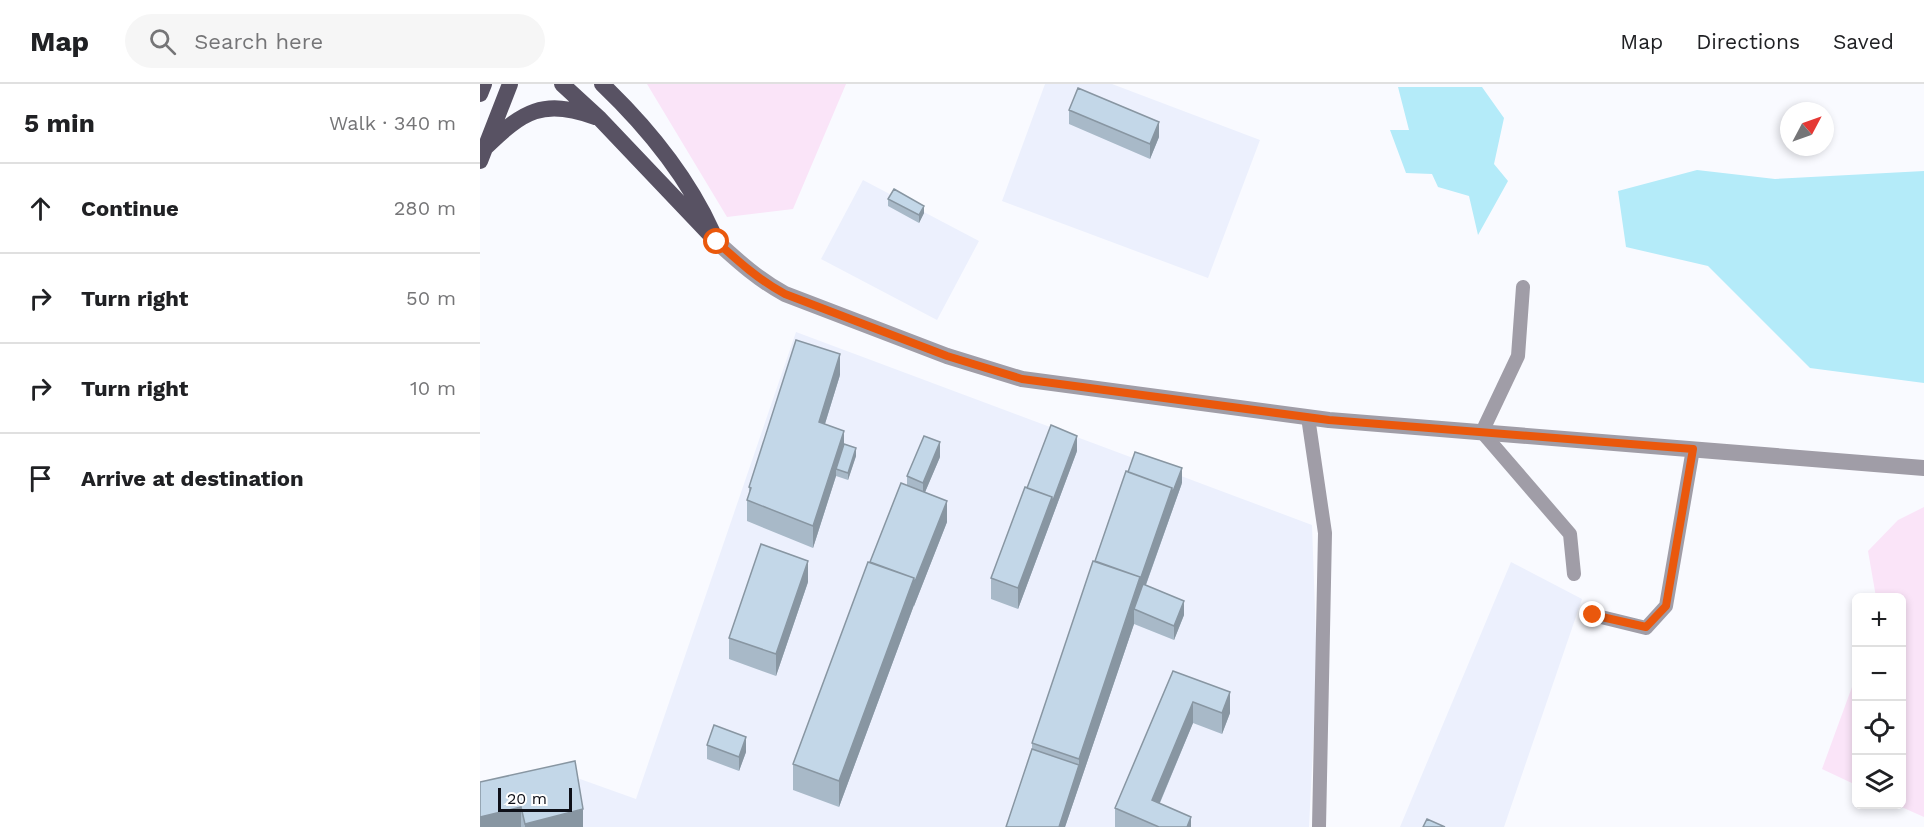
<!DOCTYPE html>
<html lang="en">
<head>
<meta charset="utf-8">
<style>
  :root { --surface:#fff; --page:#f6f6f6; --text:#202124; --muted:#757577; --line:#e0e0e0 }
  body { margin:0; font-family:"Work Sans",sans-serif; background:var(--page); color:var(--text) }
  .controls { position:absolute; right:18px; bottom:18px; display:grid; overflow:hidden; border-radius:9px; box-shadow:0 3px 9px #0003 }
  .controls button { width:54px; height:54px; display:grid; place-items:center; padding:0; border:0; border-bottom:2px solid var(--line); background:var(--surface); color:var(--text); font:30px sans-serif }
  .compass { position:absolute; left:1300px; top:18px; width:54px; height:54px; border-radius:50%; background:var(--surface); box-shadow:0 3px 9px #0003; rotate:49deg }
  .scale { position:absolute; left:18px; bottom:15px; width:74px; box-sizing:border-box; padding-left:6px; border:3px solid #0e1018; border-top:0; font-size:16px; line-height:21px; white-space:nowrap; color:#0e1018; -webkit-text-stroke:4px #fff; paint-order:stroke }
  .stop { position:absolute; width:18px; height:18px; margin:-14px; border:4px solid #ea580c; border-radius:50%; background:#fff }
  .stop.end { background:#ea580c; border-color:#fff; box-shadow:0 2px 6px #0008 }
  .list { margin:0; padding:0; list-style:none }
  h2 { display:flex; justify-content:space-between; align-items:center; height:78px; margin:0; padding:0 24px; font-size:26px }
  h2 small { font-size:20px; font-weight:400; color:var(--muted) }
  .list li { display:grid; grid-template-columns:39px 1fr auto; gap:18px; align-items:center; box-sizing:border-box; height:90px; padding:0 24px; border-top:2px solid var(--line) }
  .list b { display:block; font-size:22px; white-space:nowrap }
  .list em { font-size:20px; font-style:normal; color:var(--muted) }
  .icon { flex:none; width:33px; height:33px; fill:none; stroke:currentColor; stroke-width:2; stroke-linecap:round; stroke-linejoin:round }
  .map { position:relative; flex:none; width:1444px; height:743px; overflow:hidden }
  header { display:flex; align-items:center; gap:36px; box-sizing:border-box; height:84px; padding:0 30px; background:var(--surface); border-bottom:2px solid var(--line) }
  header strong { font-size:28px }
  nav { display:flex; gap:33px; margin-inline-start:auto; font-size:21px }
  .search { width:420px; height:54px; background:var(--page); display:flex; align-items:center; gap:15px; box-sizing:border-box; padding:0 21px; border-radius:33px; color:var(--muted); font-size:22px }
  main { display:flex }
  aside { flex:1; background:var(--surface) }
  .map>svg:first-child { display:block }
</style>
</head>
<body>
<header>
<strong>Map</strong>
<div class="search"><svg class="icon" aria-label="search" viewBox="0 0 24 24"><circle cx="10" cy="10" r="6"/><path d="M15 15l6 6"/></svg>Search here</div>
<nav><a>Map</a><a>Directions</a><a>Saved</a></nav>
</header>
<main>
<aside>
<h2>5 min<small>Walk · 340 m</small></h2>
<ul class="list">
<li><svg class="icon" aria-label="ahead" viewBox="0 0 24 24"><path d="M12 20V5M6 11l6-6 6 6"/></svg><div><b>Continue</b></div><em>280 m</em></li>
<li><svg class="icon" aria-label="right" viewBox="0 0 24 24"><path d="M7 20v-9h11M14 6l5 5-5 5"/></svg><div><b>Turn right</b></div><em>50 m</em></li>
<li><svg class="icon" aria-label="right" viewBox="0 0 24 24"><path d="M7 20v-9h11M14 6l5 5-5 5"/></svg><div><b>Turn right</b></div><em>10 m</em></li>
<li><svg class="icon" aria-label="arrive" viewBox="0 0 24 24"><path d="M6 21V4h12l-3 4 3 4H6"/></svg><div><b>Arrive at destination</b></div></li>
</ul>
</aside>
<div class="map">
<svg width="1444" height="743" viewBox="0 0 1444 743">
  <rect width="100%" height="100%" fill="#f9faff"/>
  <path fill="#ecf0fd" d="M565 0H632L780 56 728 194 522 117Z
    M383 96 499 157 457 236 341 175Z
    M316 248 832 441 837 583 829 743H0V728L100 695 156 715Z
    M1031 478 1102 515 1024 743H920Z"/>
  <path fill="#fae4f8" d="M167 0H366L313 125 247 133Z
    M1444 423V733L1417 721 1422 720V514L1396 513 1388 467 1418 436Z
    M1376 592V701L1342 685Z"/>
  <path fill="#b4ebf9" d="M918 3H1002L1024 34 1014 80 1028 97 998 151 989 112 958 103 952 90 926 89 910 46H929Z
    M1217 86 1295 95 1444 87V299L1330 284 1228 182 1146 163 1138 107Z"/>
  <g fill="none" stroke-linecap="round" stroke-linejoin="round">
    <path stroke="#a09da7" stroke-width="14" d="M1043 203 1038 272 1002 348 1090 450 1094 490
      M828 333 845 449 839 743
      M1113 531 1166 544 1186 522 1213 365"/>
    <path stroke="#a09da7" stroke-width="16" d="M237 158C259 178 279 196 305 210L467 272 542 295 849 336 1444 384"/>
    <path stroke="#585263" stroke-width="16" d="M82 0 120 35 237 158
      M122 0C167 43 206 90 232 147
      M0 10 4 0
      M5 64C43 27 63 14 115 33
      M0 77 30 0"/>
  </g>
  <path fill="#a8b9c8" d="M589 26 679 53 670 75 589 40Z
    M408 115 444 129 439 139 408 122Z
    M360 291 345 340 364 360 376 372 368 396 356 392 333 464 267 437V416L269 410V403Z
    M597 367 572 434 538 525 511 515V494L547 404Z
    M460 373 445 408 467 438 434 522V521L359 723 313 706V680L390 478 427 401V392Z
    M702 399 666 501 704 531 694 556 654 540 585 743H526L552 665V659Z
    M328 498 296 592 249 575V554Z
    M693 587 750 629 742 650 713 639 680 719 711 743H635V724Z
    M227 661 266 668 259 687 227 675Z
    M0 698 103 743H0Z"/>
  <path fill="#8896a2" d="M679 38V53L670 75V60Z
    M444 122V129L439 139V131Z
    M360 270V291L339 359V338Z
    M364 347V368L356 385V392L333 464V442Z
    M597 352V367L572 434 538 525V504L572 413Z
    M460 358V373L443 413V399Z
    M376 364V372L368 396V389Z
    M702 384V399L660 517 654 525V540L599 702V675L660 493 692 404Z
    M467 417V438L434 522V500Z
    M328 477V498L296 592V570Z
    M434 494V521L359 723V697Z
    M704 517V531L694 556V542Z
    M750 608V629L742 650V629Z
    M713 618V639L672 737V716Z
    M266 653V668L259 687V673Z
    M599 681V702L585 743H579Z
    M41 723V743H0V733Z
    M103 725V743H45V740Z
    M711 733V743H707Z"/>
  <path fill="#c3d7e8" stroke="#8896a2" stroke-width="1.5" d="M598 4 679 38 670 60 589 26Z
    M414 105 444 122 439 131 408 115Z
    M316 256 360 270 339 338 364 347 333 442 267 416 271 404 269 403Z
    M571 341 597 352 572 419V413L547 404Z
    M444 352 460 358 443 399 427 392Z
    M364 360 376 364 368 389 356 385Z
    M655 368 702 384 692 410V404L648 388Z
    M646 387 692 404 660 496V493L615 477Z
    M421 399 467 417 434 500V494L390 478Z
    M545 403 572 413 538 504 511 494Z
    M281 460 328 477 296 570 249 554Z
    M613 477 660 493 599 675 552 659Z
    M388 478 434 494 359 697 313 680Z
    M663 500 704 517 694 542 654 525Z
    M693 587 750 608 742 629 713 618 672 716 711 733 707 743H679L635 724Z
    M234 641 266 653 259 673 227 661Z
    M552 665 599 681 579 743H526Z
    M95 677 103 725 45 740 41 723 0 733V698Z
    M947 735 965 743H943Z"/>
  <g fill="none" stroke-linecap="round" stroke-linejoin="round">
    <path stroke="#ea580c" stroke-width="8" d="M237 158C259 178 279 196 305 210L467 272 542 295 849 336 1213 365 1186 522 1166 543 1113 531"/>
  </g>
</svg>
<div class="controls">
<button>+</button>
<button>−</button>
<button><svg class="icon" aria-label="locate" viewBox="0 0 24 24"><circle cx="12" cy="12" r="6"/><path d="M12 2v4M12 18v4M2 12h4M18 12h4"/></svg></button>
<button><svg class="icon" aria-label="layers" viewBox="0 0 24 24"><path d="M12 4l9 5-9 5-9-5zM3 14l9 5 9-5"/></svg></button>
</div>
<svg class="compass" viewBox="-18 -18 36 36"><path d="M0-13l5 13h-10z" fill="#e53935"/><path d="M0 13l5-13h-10z" fill="#757577"/></svg>
<div class="scale">20 m</div>
<div class="stop" style="left:237px;top:158px"></div>
<div class="stop end" style="left:1113px;top:531px"></div>
</div>
</main>
</body>
</html>
